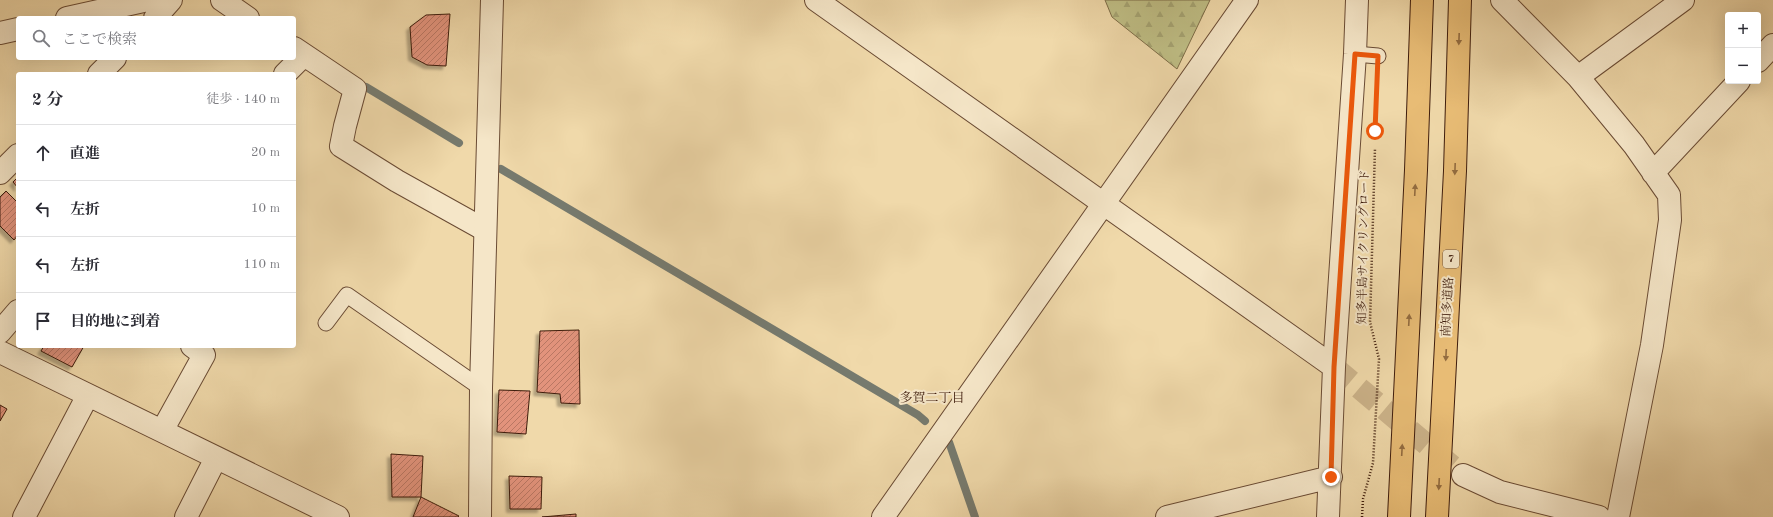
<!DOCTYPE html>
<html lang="ja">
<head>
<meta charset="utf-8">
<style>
  :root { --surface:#fff; --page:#f7f7f7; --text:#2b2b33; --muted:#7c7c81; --line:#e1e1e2 }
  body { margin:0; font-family:"Old Standard TT","Noto Serif JP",serif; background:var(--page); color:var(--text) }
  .controls { position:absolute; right:12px; top:12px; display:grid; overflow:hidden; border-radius:4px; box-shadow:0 4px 16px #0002 }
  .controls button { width:36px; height:36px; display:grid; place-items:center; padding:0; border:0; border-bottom:1px solid var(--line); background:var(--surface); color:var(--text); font:20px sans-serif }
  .stop { position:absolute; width:12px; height:12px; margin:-9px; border:3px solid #ea580c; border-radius:50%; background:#fff }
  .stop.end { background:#ea580c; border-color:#fff; box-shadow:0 1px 4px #0008 }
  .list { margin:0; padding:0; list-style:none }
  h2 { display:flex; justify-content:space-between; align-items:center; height:52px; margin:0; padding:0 16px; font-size:17px }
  h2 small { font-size:13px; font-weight:400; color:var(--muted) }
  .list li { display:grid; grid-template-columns:26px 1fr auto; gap:12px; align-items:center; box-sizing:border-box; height:56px; padding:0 16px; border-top:1px solid var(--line) }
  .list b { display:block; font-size:15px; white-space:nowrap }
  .list em { font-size:13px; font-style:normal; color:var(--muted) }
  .icon { flex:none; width:22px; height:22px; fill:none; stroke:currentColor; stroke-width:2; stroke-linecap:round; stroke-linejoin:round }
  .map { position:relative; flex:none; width:1773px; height:517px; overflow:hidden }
  .search { position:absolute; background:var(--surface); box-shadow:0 4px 16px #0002; left:16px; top:16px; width:280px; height:44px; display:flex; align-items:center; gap:10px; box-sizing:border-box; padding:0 14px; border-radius:4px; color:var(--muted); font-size:15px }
  .panel { position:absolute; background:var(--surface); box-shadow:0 4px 16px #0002; left:16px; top:72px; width:280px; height:276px; border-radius:4px }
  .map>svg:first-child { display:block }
</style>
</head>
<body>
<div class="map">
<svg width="1773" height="517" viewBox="0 0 1773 517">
  <defs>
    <pattern id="forest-firs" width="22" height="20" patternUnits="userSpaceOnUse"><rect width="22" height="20" fill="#bfbe85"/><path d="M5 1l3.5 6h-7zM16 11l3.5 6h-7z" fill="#a5a372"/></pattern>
    <pattern id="building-hatch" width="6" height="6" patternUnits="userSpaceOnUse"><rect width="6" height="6" fill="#e2937c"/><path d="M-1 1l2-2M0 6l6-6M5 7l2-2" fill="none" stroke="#b97764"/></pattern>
    <filter id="shadow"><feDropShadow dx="-3.5" dy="3.5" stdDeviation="1" flood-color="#0004"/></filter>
  </defs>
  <rect width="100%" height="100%" fill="#f0d9aa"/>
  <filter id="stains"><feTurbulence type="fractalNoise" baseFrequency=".005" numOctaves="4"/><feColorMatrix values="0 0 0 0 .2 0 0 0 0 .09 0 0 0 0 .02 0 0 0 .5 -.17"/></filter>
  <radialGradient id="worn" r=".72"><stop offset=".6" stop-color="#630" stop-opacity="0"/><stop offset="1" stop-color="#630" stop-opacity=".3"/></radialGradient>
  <path fill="url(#forest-firs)" stroke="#7e6d48" d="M1105 0H1210L1177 69 1112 17Z"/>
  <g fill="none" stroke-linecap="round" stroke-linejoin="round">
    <path stroke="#767a6e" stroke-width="8" d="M366 87 459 143
      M501 169 918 415 925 421
      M949 442 975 517"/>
  </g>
  <path fill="url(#building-hatch)" stroke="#3e1c0c" filter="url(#shadow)" d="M450 14 446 66 427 65 412 57 410 27 426 15Z
    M18 177V188L13 182Z
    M6 191 18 203V235L14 240 0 226V197Z
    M579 330 580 404 561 403 560 394 537 392 540 331Z
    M44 346H84L72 367 41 351Z
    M499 390 530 391 526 434 497 432Z
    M0 405 7 409 0 421Z
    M391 454 423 456 421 497H392Z
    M509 476 542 477 541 509H510Z
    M421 497 459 516 458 517H413Z
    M576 514V517H542Z"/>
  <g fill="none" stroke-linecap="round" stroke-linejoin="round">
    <path stroke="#ccb38a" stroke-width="22" stroke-dasharray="22 11" stroke-linecap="butt" d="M1334 367 1463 475"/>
    <g stroke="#6a4b34" stroke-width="17">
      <path id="service" d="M1355 54 1378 56
        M326 323 347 295 481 388"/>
    </g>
    <g stroke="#6a4b34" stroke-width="24">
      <path id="minor" d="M222 0 248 18
        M816 0 1334 367
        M1502 0 1578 77 1634 145 1669 195 1670 220 1652 345 1618 517
        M67 18 148 0
        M155 18 171 0
        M0 33 18 29
        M294 48 355 89 345 126 341 146 397 181 485 230
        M1758 61 1773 45
        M99 74 115 58
        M285 74 304 55
        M1578 77 1683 0
        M0 173 18 155
        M1653 173 1739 81
        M0 332 18 311
        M0 352 338 517
        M162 431 204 355 192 346
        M1463 475 1500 492 1599 517
        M24 517 88 395
        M186 517 216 458
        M883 517 1247 0
        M1167 517 1331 477
        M1328 517 1334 367 1355 54 1357 0"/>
    </g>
    <g stroke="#6a4b34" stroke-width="24">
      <path id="tertiary" d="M480 517 481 388 492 0"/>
    </g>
    <g stroke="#3e1c0c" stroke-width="24">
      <path id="motorway" d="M1399 517 1416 170 1422 0
        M1437 517 1455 171 1460 0"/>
    </g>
    <path stroke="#3e1c0c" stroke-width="2.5" stroke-dasharray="1 2" stroke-linecap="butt" d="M1362 517 1363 499 1373 463 1379 359 1370 322 1375 148"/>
    <use href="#service" stroke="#f5e6c8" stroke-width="15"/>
    <use href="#minor" stroke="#f5e6c8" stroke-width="22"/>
    <use href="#tertiary" stroke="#f5e6c8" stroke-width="22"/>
    <use href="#motorway" stroke="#e8bc75" stroke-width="22"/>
  </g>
  <defs><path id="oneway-solid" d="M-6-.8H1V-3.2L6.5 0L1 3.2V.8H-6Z"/></defs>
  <g fill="#936c40">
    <use href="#oneway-solid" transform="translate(1459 39) rotate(92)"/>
    <use href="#oneway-solid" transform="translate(1455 169) rotate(92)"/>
    <use href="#oneway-solid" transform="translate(1415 190) rotate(-87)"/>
    <use href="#oneway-solid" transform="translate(1409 320) rotate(-87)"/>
    <use href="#oneway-solid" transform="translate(1446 355) rotate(93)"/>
    <use href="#oneway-solid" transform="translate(1402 450) rotate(-87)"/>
    <use href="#oneway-solid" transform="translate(1439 484) rotate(93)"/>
  </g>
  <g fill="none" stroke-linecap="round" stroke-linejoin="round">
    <path stroke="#ea580c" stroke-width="5" d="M1331 477 1334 367 1355 54 1378 56 1375 131"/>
  </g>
  <g text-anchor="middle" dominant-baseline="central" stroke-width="4" stroke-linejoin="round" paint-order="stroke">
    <rect fill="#f5e6c8" stroke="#755944" stroke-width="1" x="1443" y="250" width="16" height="18" rx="3"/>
    <g font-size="11" font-weight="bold" fill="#3e1c0c">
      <text x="1451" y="259">7</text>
    </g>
    <g font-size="12" fill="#3e1c0c" stroke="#f5e6c8">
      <text transform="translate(1364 247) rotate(-89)">知多半島サイクリングロード</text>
      <text transform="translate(1448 307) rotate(-87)">南知多道路</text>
    </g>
    <g font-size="13" fill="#3e1c0c" stroke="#f5e6c8">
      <text x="932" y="398">多賀二丁目</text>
    </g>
  </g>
  <rect width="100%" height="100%" filter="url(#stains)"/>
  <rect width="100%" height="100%" fill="url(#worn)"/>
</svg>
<div class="controls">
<button>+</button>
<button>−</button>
</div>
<div class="stop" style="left:1375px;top:131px"></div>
<div class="stop end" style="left:1331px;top:477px"></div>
<div class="search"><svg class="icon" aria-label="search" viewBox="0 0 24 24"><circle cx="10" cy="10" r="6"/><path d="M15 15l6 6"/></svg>ここで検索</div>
<section class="panel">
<h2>2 分<small>徒歩 · 140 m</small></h2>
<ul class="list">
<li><svg class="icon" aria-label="ahead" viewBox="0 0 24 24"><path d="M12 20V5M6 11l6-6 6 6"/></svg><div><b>直進</b></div><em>20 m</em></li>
<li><svg class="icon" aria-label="left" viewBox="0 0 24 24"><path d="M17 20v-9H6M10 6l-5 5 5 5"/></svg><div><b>左折</b></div><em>10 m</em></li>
<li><svg class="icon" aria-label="left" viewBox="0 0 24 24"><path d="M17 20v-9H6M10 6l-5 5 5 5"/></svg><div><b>左折</b></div><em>110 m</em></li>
<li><svg class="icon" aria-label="arrive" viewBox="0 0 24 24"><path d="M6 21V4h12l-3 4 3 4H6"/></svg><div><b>目的地に到着</b></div></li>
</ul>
</section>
</div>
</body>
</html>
